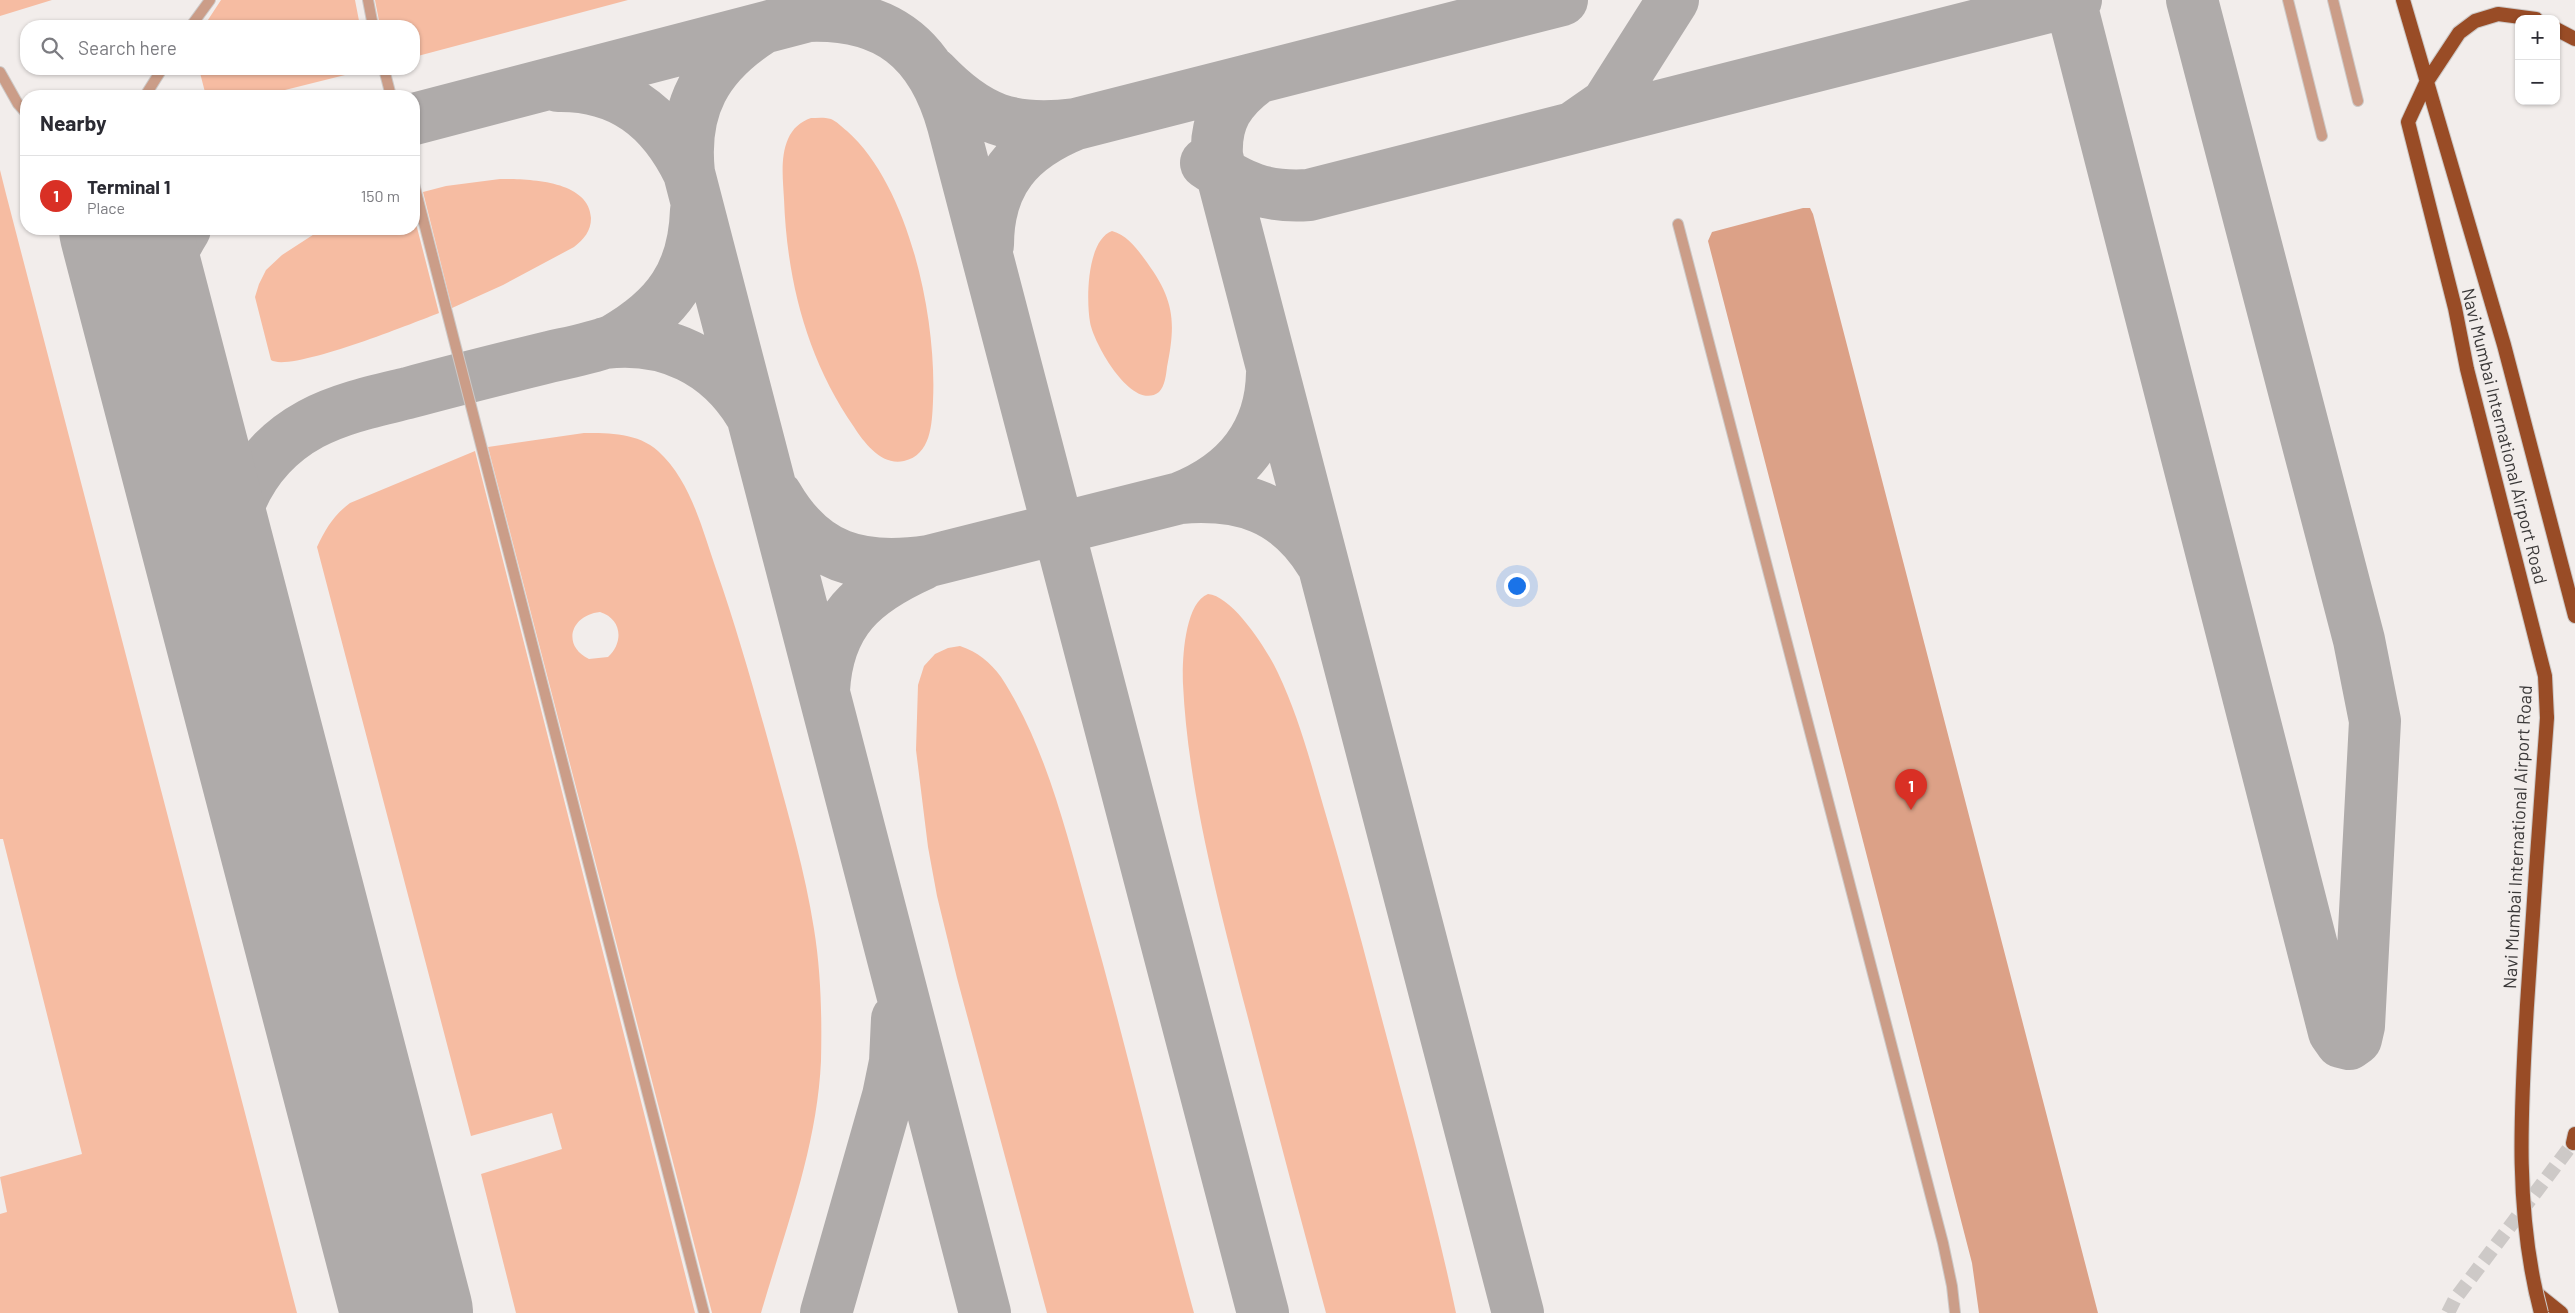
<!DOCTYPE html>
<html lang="en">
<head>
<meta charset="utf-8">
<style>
  :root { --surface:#fff; --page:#f2f2f3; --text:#2b2b33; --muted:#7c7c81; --line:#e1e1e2; --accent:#d93025 }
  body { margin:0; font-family:Barlow,sans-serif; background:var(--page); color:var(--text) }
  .controls { position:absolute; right:15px; top:15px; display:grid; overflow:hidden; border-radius:10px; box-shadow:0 1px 4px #0004 }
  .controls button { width:45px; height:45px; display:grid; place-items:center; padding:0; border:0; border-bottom:1px solid var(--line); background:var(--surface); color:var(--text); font:25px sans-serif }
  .you { position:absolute; left:1516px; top:585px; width:18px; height:18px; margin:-12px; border:4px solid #fff; border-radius:50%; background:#1a73e8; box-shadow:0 0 0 8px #1a73e833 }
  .badge { display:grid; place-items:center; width:32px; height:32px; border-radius:50%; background:var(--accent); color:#fff; font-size:16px; font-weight:700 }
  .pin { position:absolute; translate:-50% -41px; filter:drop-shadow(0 1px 2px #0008) }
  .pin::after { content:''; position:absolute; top:26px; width:18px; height:15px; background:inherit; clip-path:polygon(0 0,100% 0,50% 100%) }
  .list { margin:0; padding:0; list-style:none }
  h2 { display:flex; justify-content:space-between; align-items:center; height:65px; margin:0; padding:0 20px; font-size:21px }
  h2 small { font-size:16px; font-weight:400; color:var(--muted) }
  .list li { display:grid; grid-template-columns:32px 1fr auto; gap:15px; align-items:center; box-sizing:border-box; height:80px; padding:0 20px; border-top:1px solid var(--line) }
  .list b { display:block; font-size:19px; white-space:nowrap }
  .list p { margin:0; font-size:16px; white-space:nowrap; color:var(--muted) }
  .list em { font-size:16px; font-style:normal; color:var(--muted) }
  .icon { flex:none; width:28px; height:28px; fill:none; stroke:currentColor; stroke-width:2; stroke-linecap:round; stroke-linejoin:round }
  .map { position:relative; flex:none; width:2575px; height:1313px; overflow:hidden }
  .search { position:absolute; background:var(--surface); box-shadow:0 1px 4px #0004; left:20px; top:20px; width:400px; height:55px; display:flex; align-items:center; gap:12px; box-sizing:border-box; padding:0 18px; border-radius:20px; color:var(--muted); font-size:19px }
  .panel { position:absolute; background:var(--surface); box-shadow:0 1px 4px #0004; left:20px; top:90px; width:400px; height:145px; border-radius:20px }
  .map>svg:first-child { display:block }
</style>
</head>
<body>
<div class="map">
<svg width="2575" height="1313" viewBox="0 0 2575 1313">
  <rect width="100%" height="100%" fill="#f2edeb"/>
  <path fill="#f6bca2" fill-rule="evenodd" d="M0 0H52L0 16Z
    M221 0H355L360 26H204Z
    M375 0H628L414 57V26H380Z
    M199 69H369L261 96H206Z
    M811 118C817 118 824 117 831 119 836 121 842 127 847 131 910 187 937 320 933 401 932 424 931 455 904 461 882 466 865 444 854 427 807 359 787 281 784 199 783 180 780 157 788 139 793 128 800 122 811 118Z
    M0 170 6 194 297 1313H0V1214L7 1212 0 1177 82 1154 3 839H0Z
    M500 179C528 179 589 180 591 218 591 231 584 239 574 247L503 285 452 308 423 192 446 186Z
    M414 216 439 313C413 323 290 373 271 360L255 297 259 284 266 270 282 255 322 229H414Z
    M1112 231C1126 235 1135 246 1143 257 1173 297 1177 318 1167 367 1166 375 1165 386 1159 392 1132 413 1093 342 1090 322 1086 299 1087 240 1112 231Z
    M584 433C610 433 638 433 658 451 691 481 702 529 716 569 738 632 756 697 774 762 789 817 805 872 814 929 821 972 822 1016 821 1061 817 1148 785 1230 761 1313H712L488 447ZM600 612C622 619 624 642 608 657L589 659C561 645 571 615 600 612Z
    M475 451 695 1313H516L481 1174 562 1149 552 1113 471 1136 317 547C326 528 334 515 350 503Z
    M1208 594C1233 596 1268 651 1278 673 1298 715 1310 760 1323 805 1341 866 1358 927 1374 989 1402 1096 1433 1204 1456 1313H1326C1299 1213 1273 1114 1247 1014 1220 910 1188 791 1183 684 1182 663 1184 603 1208 594Z
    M960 646C978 652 990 662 1001 677 1046 746 1066 832 1088 910 1126 1044 1157 1179 1194 1313H1047L957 978 937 896 928 847 916 750 918 685 924 666 935 654 948 648Z"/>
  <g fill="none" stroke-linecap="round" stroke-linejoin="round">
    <path stroke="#afabaa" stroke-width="52" d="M2070 0 2334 1032 2341 1042 2349 1044 2356 1039 2359 1026 2375 721 2359 640 2192 0
      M760 30C706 65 682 108 689 173L985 1313
      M933 73C978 120 1012 132 1076 124L1562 0
      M1256 79C1229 99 1215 120 1217 156L1518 1313
      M558 86C621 85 662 117 689 173
      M414 119 808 16C887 13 932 49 953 125L1263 1313
      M1574 127 1607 104 1673 0
      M1206 163C1241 187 1265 198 1309 195L2076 0
      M988 245C988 182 1019 147 1076 124
      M605 343C666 336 718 361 750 413
      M156 348C153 302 160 269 185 229
      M777 496C813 558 860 571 929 561L1180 498C1236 476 1271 435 1272 373
      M1180 498C1241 493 1287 507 1321 562
      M222 605C223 531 241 462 311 424 341 408 375 401 408 393 452 381 496 370 541 359 565 353 590 349 614 340 668 309 694 273 696 210
      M824 690C828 621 863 591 923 564
      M826 1313 888 1096 895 1062 897 1019"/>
    <path stroke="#afabaa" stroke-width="132" d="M125 229 407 1313"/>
  </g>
  <path fill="#dca187" d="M1803 208H1810L1813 214 2098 1313H1979L1972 1263 1708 241 1712 232Z"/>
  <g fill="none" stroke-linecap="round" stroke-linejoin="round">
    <path stroke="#cdc9c7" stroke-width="14" stroke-dasharray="14 7" stroke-linecap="butt" d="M2448 1313 2455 1299 2573 1143"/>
    <g stroke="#cdc9c7" stroke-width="12">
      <path id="service" d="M368 0 373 26
        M2288 0 2322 136
        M2333 0 2358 101
        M191 26 210 0
        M384 69 391 96
        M0 72 18 104 26 113
        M145 96 162 69
        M414 184 704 1313
        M1678 224 1943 1243 1952 1286 1955 1313"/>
    </g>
    <g stroke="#cdc9c7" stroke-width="16">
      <path id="trunk" d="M2403 0 2504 345 2575 616
        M2536 19 2498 14 2475 21 2459 33 2426 83 2408 122 2455 308 2467 369 2545 676 2547 718
        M2556 29 2575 39
        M2573 1143 2575 1134
        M2536 1293 2561 1313"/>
    </g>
    <use href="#service" stroke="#cb9d88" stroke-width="10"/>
    <use href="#trunk" stroke="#994c26" stroke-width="14"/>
    <g stroke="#cdc9c7" stroke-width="16" stroke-linecap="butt">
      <path id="trunk-bridge" d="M2541 1313C2514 1212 2521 1108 2527 1005 2533 909 2540 814 2547 718"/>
    </g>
    <use href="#trunk-bridge" stroke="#994c26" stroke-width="14"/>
  </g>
  <g text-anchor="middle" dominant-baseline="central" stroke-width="4" stroke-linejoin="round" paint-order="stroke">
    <g font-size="18" fill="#3a3838" stroke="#f2edeb">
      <text transform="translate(2505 436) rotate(76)">Navi Mumbai International Airport Road</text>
      <text transform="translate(2517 837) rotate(-87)">Navi Mumbai International Airport Road</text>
    </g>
  </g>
</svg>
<div class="controls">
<button>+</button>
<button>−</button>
</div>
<div class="you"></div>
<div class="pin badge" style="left:1911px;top:810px">1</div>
<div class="search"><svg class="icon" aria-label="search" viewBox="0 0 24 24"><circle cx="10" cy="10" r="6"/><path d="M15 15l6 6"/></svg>Search here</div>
<section class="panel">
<h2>Nearby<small></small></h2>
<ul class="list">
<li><span class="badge">1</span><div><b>Terminal 1</b><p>Place</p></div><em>150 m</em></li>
</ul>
</section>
</div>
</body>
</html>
